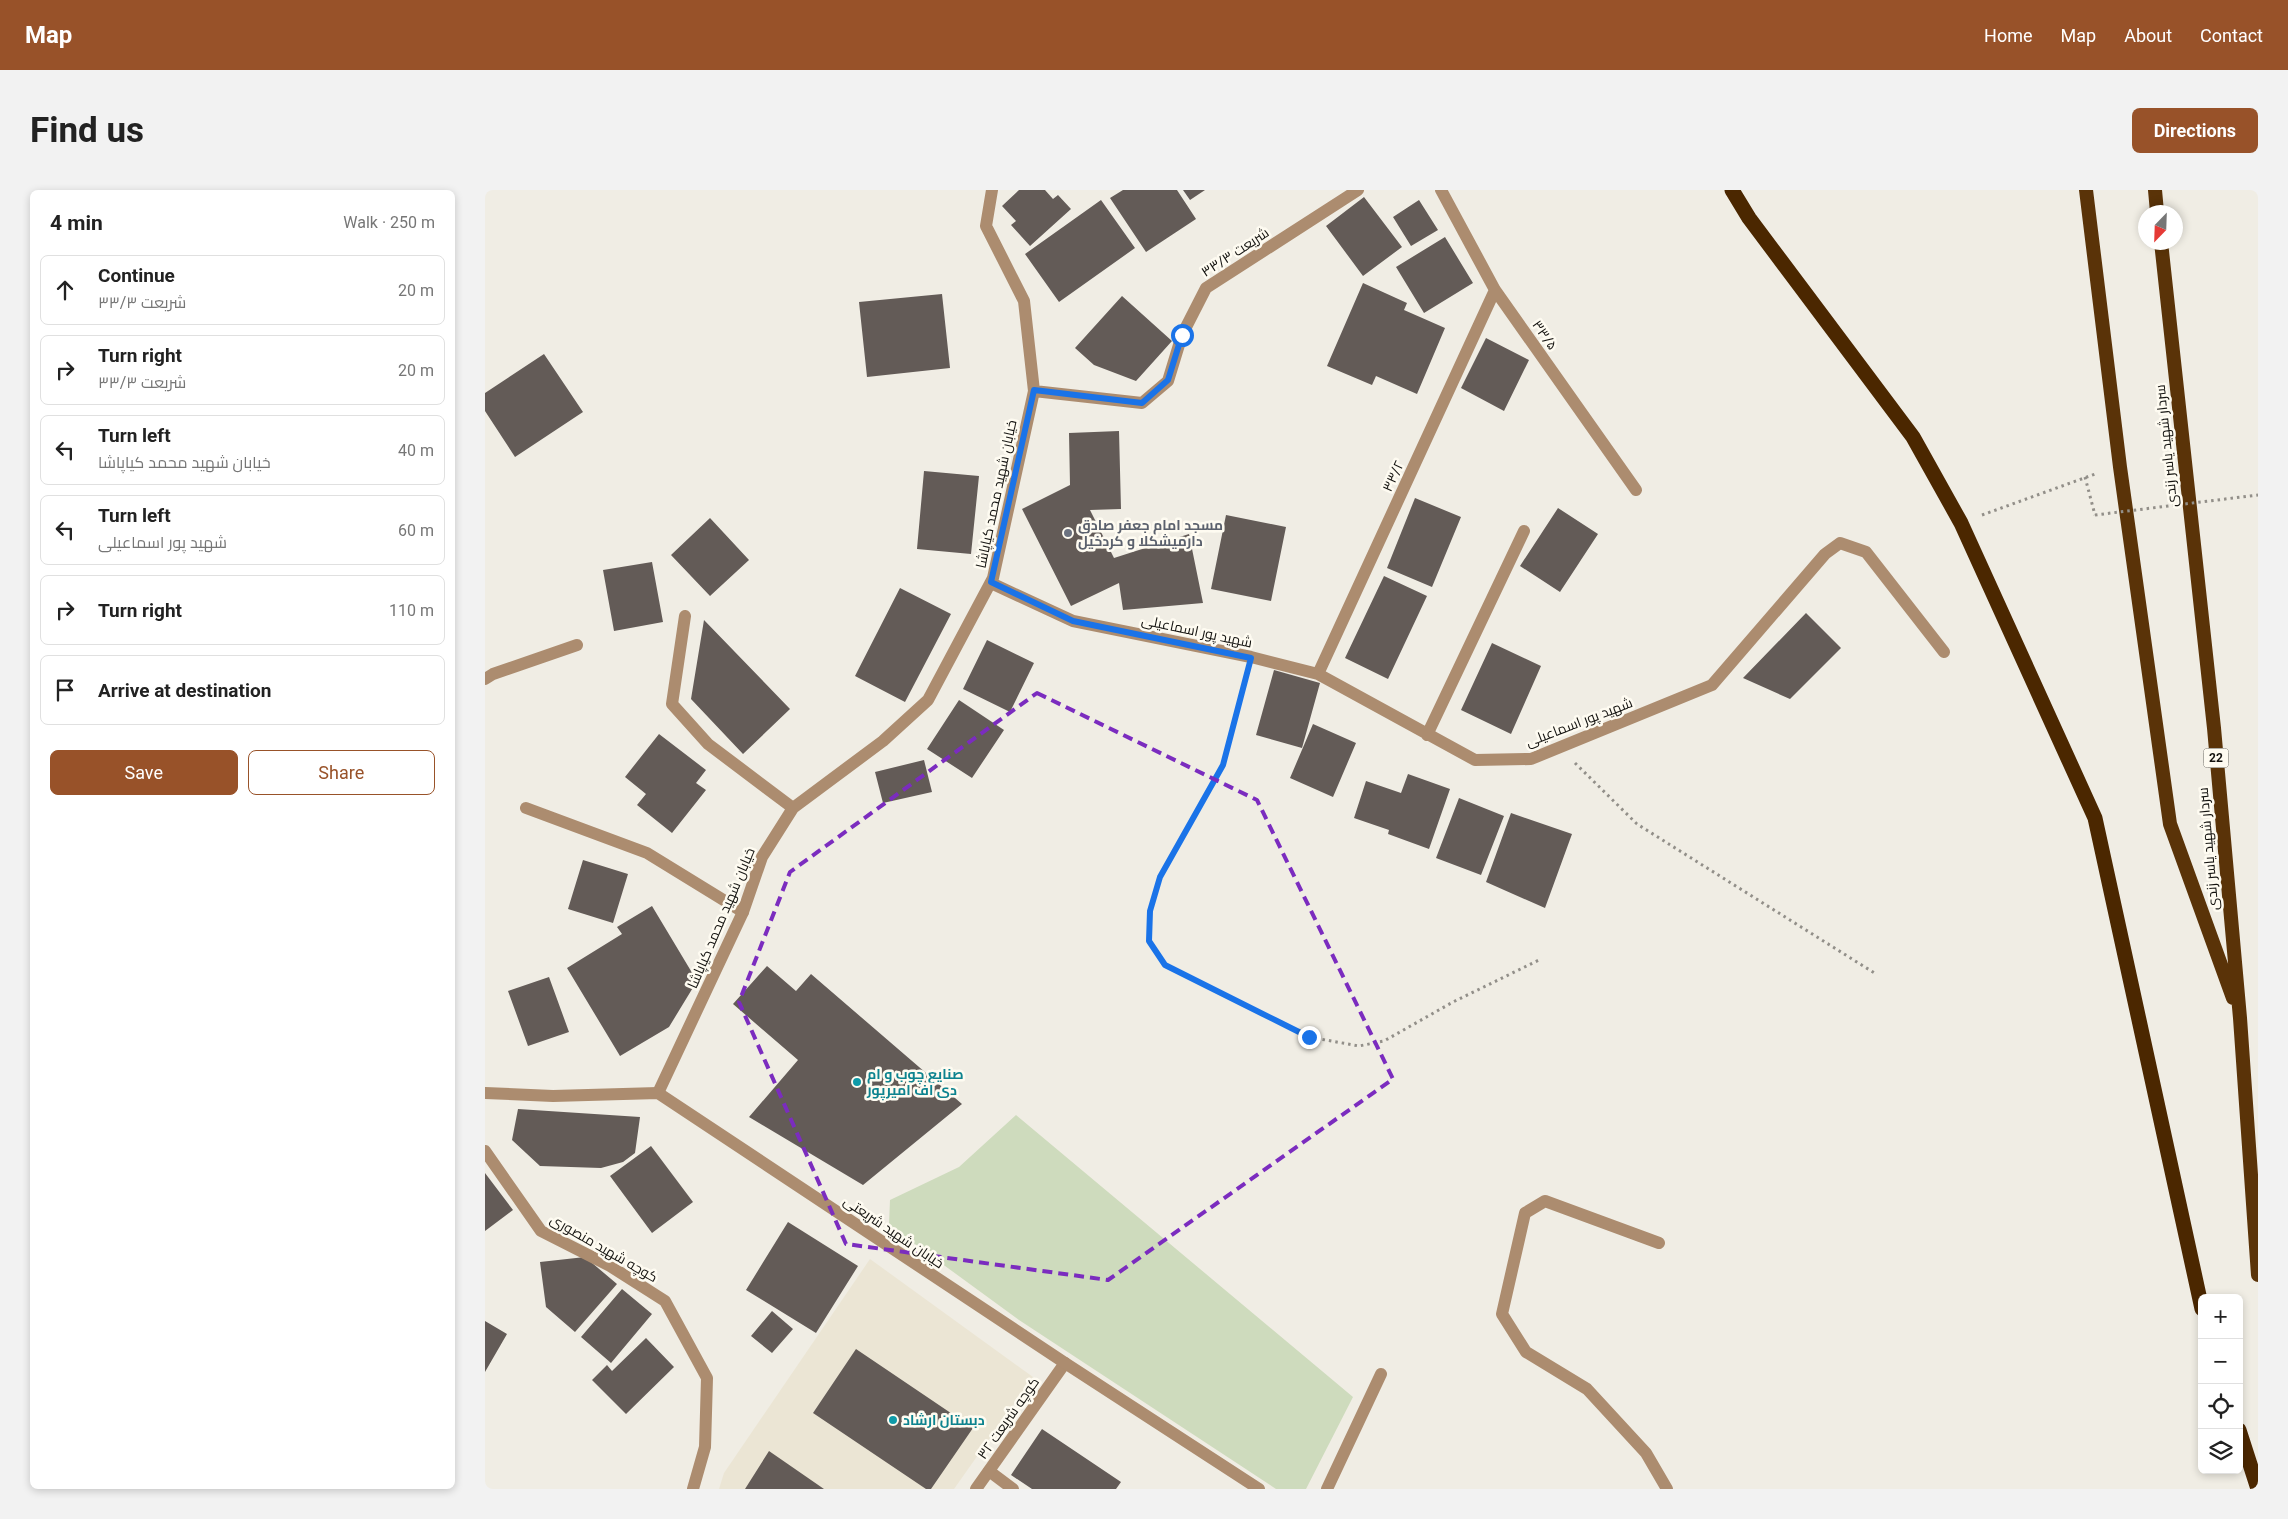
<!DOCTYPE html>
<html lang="en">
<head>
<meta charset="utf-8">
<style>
  :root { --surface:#fff; --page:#f2f2f2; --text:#222; --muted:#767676; --line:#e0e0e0; --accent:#985229 }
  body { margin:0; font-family:Roboto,Cairo,sans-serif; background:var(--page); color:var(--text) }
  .controls { position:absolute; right:15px; bottom:15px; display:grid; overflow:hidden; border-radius:8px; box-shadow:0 2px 8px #0003 }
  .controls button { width:45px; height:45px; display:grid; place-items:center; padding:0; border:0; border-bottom:1px solid var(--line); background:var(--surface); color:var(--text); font:25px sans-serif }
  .compass { position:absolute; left:1653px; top:15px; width:45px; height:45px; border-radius:50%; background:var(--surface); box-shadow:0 2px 8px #0003; rotate:203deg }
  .stop { position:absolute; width:15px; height:15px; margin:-11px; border:4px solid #1a73e8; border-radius:50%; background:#fff }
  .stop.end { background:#1a73e8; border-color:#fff; box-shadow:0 1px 5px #0008 }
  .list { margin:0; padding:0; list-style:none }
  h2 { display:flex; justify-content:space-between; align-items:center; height:65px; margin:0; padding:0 20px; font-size:21px }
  h2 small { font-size:16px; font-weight:400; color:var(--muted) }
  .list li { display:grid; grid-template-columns:32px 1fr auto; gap:15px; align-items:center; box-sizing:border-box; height:70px; margin:0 10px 10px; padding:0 10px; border:1px solid var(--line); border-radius:8px }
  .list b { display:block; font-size:19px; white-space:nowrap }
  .list p { margin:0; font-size:16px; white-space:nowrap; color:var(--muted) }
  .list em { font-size:16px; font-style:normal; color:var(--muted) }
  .actions { display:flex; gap:10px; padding:15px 20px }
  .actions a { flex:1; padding:11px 0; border:1px solid var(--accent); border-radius:8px; text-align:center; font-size:18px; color:var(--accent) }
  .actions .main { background:var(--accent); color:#fff }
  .icon { flex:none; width:28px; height:28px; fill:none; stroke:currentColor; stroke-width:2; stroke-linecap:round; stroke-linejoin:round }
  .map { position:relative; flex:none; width:1773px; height:1299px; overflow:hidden; border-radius:8px }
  header { display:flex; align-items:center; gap:30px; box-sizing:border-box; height:70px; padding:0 25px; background:var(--accent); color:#fff }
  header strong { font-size:24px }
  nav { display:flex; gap:28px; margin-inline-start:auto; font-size:18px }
  .intro { display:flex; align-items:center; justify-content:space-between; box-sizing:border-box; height:120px; padding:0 30px }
  h1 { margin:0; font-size:35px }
  .button { padding:12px 22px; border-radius:8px; background:var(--accent); color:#fff; font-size:18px; font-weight:700 }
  main { display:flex; gap:30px; padding:0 30px }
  aside { flex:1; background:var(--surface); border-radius:8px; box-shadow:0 2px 8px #0003 }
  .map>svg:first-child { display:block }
</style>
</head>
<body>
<header>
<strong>Map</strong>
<nav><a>Home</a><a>Map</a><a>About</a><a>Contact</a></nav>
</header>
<div class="intro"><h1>Find us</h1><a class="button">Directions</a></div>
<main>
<aside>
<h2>4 min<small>Walk · 250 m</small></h2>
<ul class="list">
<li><svg class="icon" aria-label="ahead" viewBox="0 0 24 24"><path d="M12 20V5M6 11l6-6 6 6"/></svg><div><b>Continue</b><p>شریعت ۳۳/۳</p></div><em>20 m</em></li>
<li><svg class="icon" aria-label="right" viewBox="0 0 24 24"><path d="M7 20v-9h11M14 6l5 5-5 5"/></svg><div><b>Turn right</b><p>شریعت ۳۳/۳</p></div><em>20 m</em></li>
<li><svg class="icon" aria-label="left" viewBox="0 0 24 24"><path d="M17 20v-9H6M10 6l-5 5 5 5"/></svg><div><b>Turn left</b><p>خیابان شهید محمد کیاپاشا</p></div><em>40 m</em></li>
<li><svg class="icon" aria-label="left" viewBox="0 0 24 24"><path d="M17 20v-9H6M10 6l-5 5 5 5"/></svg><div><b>Turn left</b><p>شهید پور اسماعیلی</p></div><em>60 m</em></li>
<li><svg class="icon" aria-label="right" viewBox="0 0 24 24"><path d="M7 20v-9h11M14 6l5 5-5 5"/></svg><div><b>Turn right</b></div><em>110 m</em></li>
<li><svg class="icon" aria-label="arrive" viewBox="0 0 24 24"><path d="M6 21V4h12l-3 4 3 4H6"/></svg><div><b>Arrive at destination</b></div></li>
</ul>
<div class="actions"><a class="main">Save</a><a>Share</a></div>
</aside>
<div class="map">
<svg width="1773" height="1299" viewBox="0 0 1773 1299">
  <rect width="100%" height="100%" fill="#f0ede4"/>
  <path fill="#ebe5d4" d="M385 1069 548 1187 469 1299H234L239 1283Z"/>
  <path fill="#cedbbd" d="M531 925 868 1207 821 1299H791L534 1130 404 1035 405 1010 474 977Z"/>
  <path fill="#635b57" d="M534 0H560L568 9 573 5 586 19 545 56 526 35 531 31 517 16Z
    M638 0H692L711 29 661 62 625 8Z
    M698 0H720L705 10Z
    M879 7 917 57 878 86 841 36Z
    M616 10 650 58 574 112 540 64Z
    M934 10 953 40 926 56 908 27Z
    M960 47 988 93 939 123 911 77Z
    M878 93 922 113 919 120 960 138 932 204 891 186 887 195 842 176Z
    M457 104 465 178 382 187 374 112Z
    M637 106 687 151 651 191 609 175 590 158Z
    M1001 148 1044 170 1019 221 976 198Z
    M59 164 98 222 30 267 0 221V203Z
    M634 241 636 319 605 320 629 368 704 344 718 413 638 420 634 393 586 416 537 319 585 295 584 243Z
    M439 281 494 286 486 364 432 359Z
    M930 308 976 327 947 397 902 378Z
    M1073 318 1113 344 1075 402 1035 376Z
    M741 325 801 337 786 411 726 399Z
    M225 328 264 370 225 406 186 365Z
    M167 372 178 432 129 441 118 380Z
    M899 386 942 406 903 489 860 468Z
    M415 398 466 424 420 512 370 486Z
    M1321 423 1356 458 1305 509 1258 488Z
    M219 430 305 519 258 564 206 509Z
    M502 450 549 473 525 522 478 499Z
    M1007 453 1056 476 1026 544 976 520Z
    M789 480 835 493 817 558 771 545Z
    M474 510 519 540 487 588 442 559Z
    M828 534 871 553 848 607 805 588Z
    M174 544 221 580 211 593 221 600 187 643 152 615 161 604 140 587Z
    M439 570 447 602 398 613 390 582Z
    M923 584 965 599 944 659 903 644 904 640 869 628 881 591 916 603Z
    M974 608 1019 626 996 685 951 668Z
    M1026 623 1087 644 1060 718 1001 692Z
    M98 670 143 684 128 733 83 719Z
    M167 716 212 791 184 837 135 866 82 778 137 744 132 737Z
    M282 776 311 801 326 784 477 914 378 995 264 927 313 870 248 814Z
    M64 787 84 842 43 856 23 801Z
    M33 919 155 927 150 963 138 972 116 978 55 976 27 950Z
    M166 956 208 1012 167 1043 125 986Z
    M0 983 28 1020 0 1041Z
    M303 1032 373 1076 331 1143 261 1100Z
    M100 1067 132 1094 90 1142 61 1117 55 1072Z
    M137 1099 167 1124 126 1173 96 1147Z
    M287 1121 308 1139 287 1163 266 1146Z
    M0 1131 22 1144 0 1182Z
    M161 1148 189 1177 141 1224 107 1190 122 1175 127 1181Z
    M371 1159 488 1238 446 1299H441L328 1223Z
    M557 1239 636 1292 631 1299H547L526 1285Z
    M284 1261 339 1299H260Z"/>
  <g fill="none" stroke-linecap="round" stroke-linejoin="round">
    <path stroke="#928f89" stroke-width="3" stroke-dasharray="2.5 4" stroke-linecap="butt" d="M1600 287 1610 325
      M1497 325 1613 283
      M761 488 738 575 675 687 665 721 664 751 680 775 824 847 874 856 899 851 968 812 1054 770
      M1090 573 1152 634 1391 784"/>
    <path stroke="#ac8c6f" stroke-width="12" d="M0 489 8 484 92 455
      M41 618 162 663 258 722
      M504 1281 528 1299"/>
    <path stroke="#ac8c6f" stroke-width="12" d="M956 0 1010 100 1151 300
      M549 201 657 213 683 191 697 145 721 98 873 0
      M506 393 588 431 766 467 833 484 990 570 1046 569 1227 495 1340 364 1355 353 1381 362 1459 462
      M200 426 187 514 223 554 308 618
      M833 484 1010 100
      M942 545 1039 341
      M173 903 258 722 277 667 308 618 398 551 443 510 508 388 549 201 539 111 501 36 507 0
      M0 961 56 1041 125 1076 180 1111 222 1188 220 1257 208 1299
      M1174 1053 1060 1011 1040 1023 1017 1124 1041 1162 1102 1199 1161 1263 1182 1299
      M491 1299 580 1173
      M842 1299 896 1184"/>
    <path stroke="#ac8c6f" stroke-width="12" d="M0 903 68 906 173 903 580 1173 774 1299"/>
    <path stroke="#5a3308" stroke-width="14" d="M1601 0 1635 277 1685 634 1748 808
      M1670 0 1672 22
      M1676 52 1729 538 1755 828 1773 1085"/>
    <path stroke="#4b2700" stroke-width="15" d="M1247 0 1264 28 1428 247 1476 333 1610 628 1717 1119
      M1754 1240 1773 1299"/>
    <path stroke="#928f89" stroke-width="3" stroke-dasharray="2.5 4" stroke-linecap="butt" d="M1610 325 1773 305"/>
  </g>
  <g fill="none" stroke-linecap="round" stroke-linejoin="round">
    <path stroke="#1a73e8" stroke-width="6" d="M697 145 683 190 657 213 549 200 506 392 588 431 766 468 738 575 675 687 665 721 664 751 680 775 824 847"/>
  </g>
  <path fill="none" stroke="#7b2cbf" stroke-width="4" stroke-dasharray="10 6" stroke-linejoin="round" d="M552 503 772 610 908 889 623 1090 361 1054 254 812 305 682Z"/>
  <circle fill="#6b7280" stroke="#fefbf1" stroke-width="2" cx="583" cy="343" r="5"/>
  <g fill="#0f9aa8" stroke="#fefbf1" stroke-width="2">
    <circle cx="372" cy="892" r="5"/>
    <circle cx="408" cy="1230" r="5"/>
  </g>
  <g text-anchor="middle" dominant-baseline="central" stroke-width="5" stroke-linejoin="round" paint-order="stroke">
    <rect fill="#fefbf1" stroke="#5a5853" stroke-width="1" x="1718.5" y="558.5" width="25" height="19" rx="4"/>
    <g font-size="12" font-weight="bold" fill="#13120f">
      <text x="1731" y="568">22</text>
    </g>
    <g font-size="14" fill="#13120f" stroke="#fefbf1">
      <text transform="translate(750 62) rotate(-33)">شریعت ۳۳/۳</text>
      <text transform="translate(1060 145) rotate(55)">۳۳/۵</text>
      <text transform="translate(1681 256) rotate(-96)">سردار شهید یاسر زندی</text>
      <text transform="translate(908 286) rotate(-65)">۳۳/۲</text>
      <text transform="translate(511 304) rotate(-78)">خیابان شهید محمد کیاپاشا</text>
      <text transform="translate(712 441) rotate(12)">شهید پور اسماعیلی</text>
      <text transform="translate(1094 532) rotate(-21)">شهید پور اسماعیلی</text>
      <text transform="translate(1723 659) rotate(-95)">سردار شهید یاسر زندی</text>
      <text transform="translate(236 728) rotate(-67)">خیابان شهید محمد کیاپاشا</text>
      <text transform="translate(409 1042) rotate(34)">خیابان شهید شریعتی</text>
      <text transform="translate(119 1058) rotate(30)">کوچه شهید منصوری</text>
      <text transform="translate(523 1228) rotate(-55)">کوچه شریعت ۳۲</text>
    </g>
    <g font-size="14" font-weight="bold" fill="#5b616d" stroke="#fefbf1" text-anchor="start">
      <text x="593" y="335">مسجد امام جعفر صادق<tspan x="593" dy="16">دارمیشکلا و کردخیل</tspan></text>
    </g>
    <g font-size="14" font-weight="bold" fill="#0d838f" stroke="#fefbf1" text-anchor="start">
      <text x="382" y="884">صنایع چوب و ام<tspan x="382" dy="16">دی اف امیرپور</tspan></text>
      <text x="418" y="1230">دبستان ارشاد</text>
    </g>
  </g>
</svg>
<div class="controls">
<button>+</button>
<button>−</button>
<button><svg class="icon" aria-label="locate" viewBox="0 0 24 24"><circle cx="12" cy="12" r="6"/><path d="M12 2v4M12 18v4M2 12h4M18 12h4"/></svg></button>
<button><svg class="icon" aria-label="layers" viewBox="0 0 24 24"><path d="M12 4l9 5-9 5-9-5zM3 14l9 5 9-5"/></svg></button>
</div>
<svg class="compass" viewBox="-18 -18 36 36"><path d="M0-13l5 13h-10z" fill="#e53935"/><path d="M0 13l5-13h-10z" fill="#767676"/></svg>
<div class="stop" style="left:697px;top:145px"></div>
<div class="stop end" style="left:824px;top:847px"></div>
</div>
</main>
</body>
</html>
